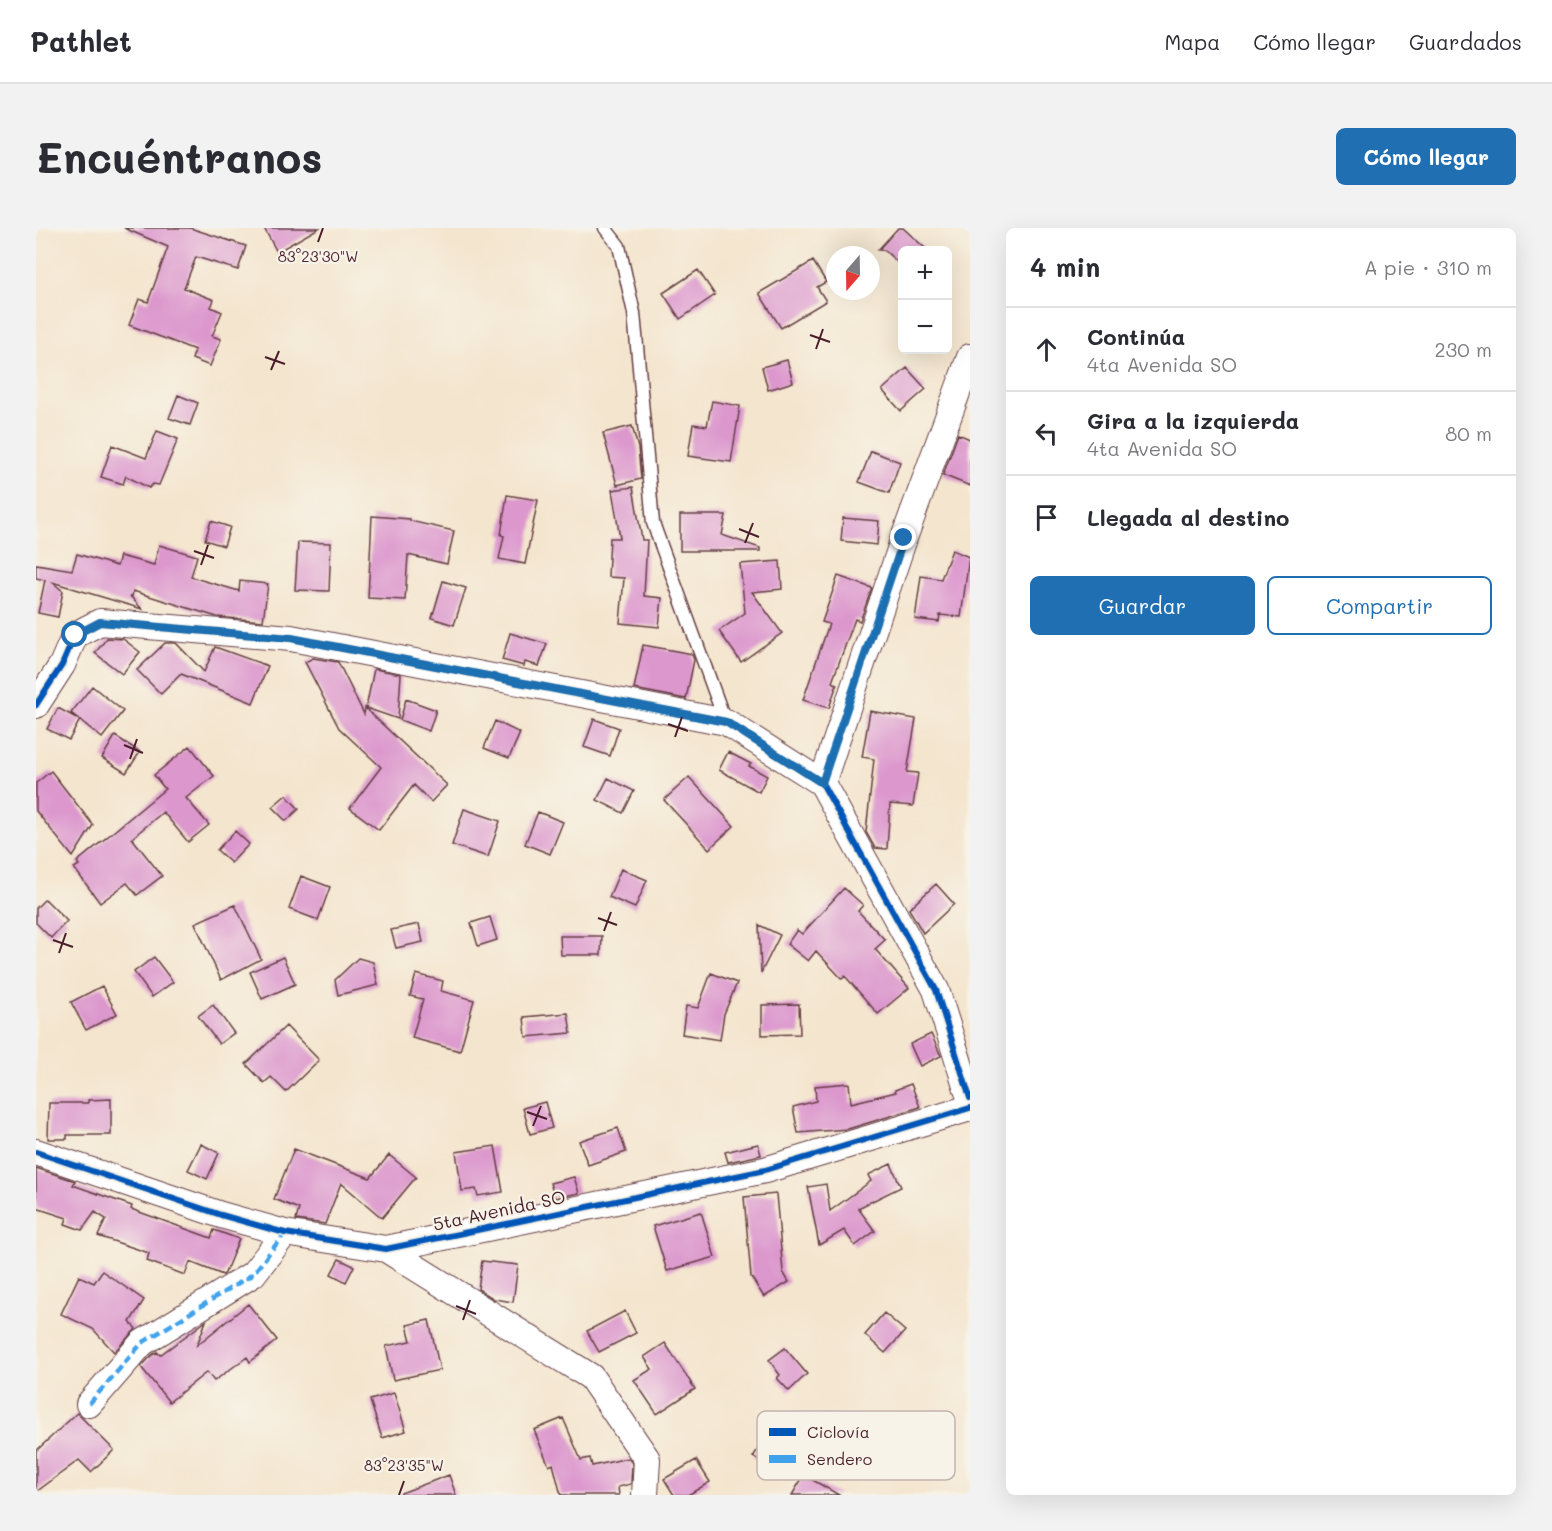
<!DOCTYPE html>
<html lang="es">
<head>
<meta charset="utf-8">
<style>
  :root { --surface:#fff; --page:#f2f2f3; --text:#2b2b33; --muted:#7c7c81; --line:#e1e1e2; --accent:#1f6fb2 }
  body { margin:0; font-family:Mali,sans-serif; background:var(--page); color:var(--text) }
  .controls { position:absolute; right:18px; top:18px; display:grid; overflow:hidden; border-radius:9px; box-shadow:0 6px 24px #0002 }
  .controls button { width:54px; height:54px; display:grid; place-items:center; padding:0; border:0; border-bottom:2px solid var(--line); background:var(--surface); color:var(--text); font:30px sans-serif }
  .compass { position:absolute; left:790px; top:18px; width:54px; height:54px; border-radius:50%; background:var(--surface); box-shadow:0 6px 24px #0002; rotate:200deg }
  .stop { position:absolute; width:18px; height:18px; margin:-14px; border:4px solid #1f6fb2; border-radius:50%; background:#fff }
  .stop.end { background:#1f6fb2; border-color:#fff; box-shadow:0 2px 6px #0008 }
  .list { margin:0; padding:0; list-style:none }
  h2 { display:flex; justify-content:space-between; align-items:center; height:78px; margin:0; padding:0 24px; font-size:26px }
  h2 small { font-size:20px; font-weight:400; color:var(--muted) }
  .list li { display:grid; grid-template-columns:39px 1fr auto; gap:18px; align-items:center; box-sizing:border-box; height:84px; padding:0 24px; border-top:2px solid var(--line) }
  .list b { display:block; font-size:22px; white-space:nowrap }
  .list p { margin:0; font-size:20px; white-space:nowrap; color:var(--muted) }
  .list em { font-size:20px; font-style:normal; color:var(--muted) }
  .actions { display:flex; gap:12px; padding:18px 24px }
  .actions a { flex:1; padding:14px 0; border:2px solid var(--accent); border-radius:9px; text-align:center; font-size:21px; color:var(--accent) }
  .actions .main { background:var(--accent); color:#fff }
  .icon { flex:none; width:33px; height:33px; fill:none; stroke:currentColor; stroke-width:2; stroke-linecap:round; stroke-linejoin:round }
  .map { position:relative; flex:none; width:934px; height:1267px; overflow:hidden; border-radius:9px }
  header { display:flex; align-items:center; gap:36px; box-sizing:border-box; height:84px; padding:0 30px; background:var(--surface); border-bottom:2px solid var(--line) }
  header strong { font-size:28px }
  nav { display:flex; gap:33px; margin-inline-start:auto; font-size:21px }
  .intro { display:flex; align-items:center; justify-content:space-between; box-sizing:border-box; height:144px; padding:0 36px }
  h1 { margin:0; font-size:42px }
  .button { padding:15px 27px; border-radius:9px; background:var(--accent); color:#fff; font-size:21px; font-weight:700 }
  main { display:flex; gap:36px; padding:0 36px }
  aside { flex:1; background:var(--surface); border-radius:9px; box-shadow:0 6px 24px #0002 }
  .map>svg:first-child { display:block }
</style>
</head>
<body>
<header>
<strong>Pathlet</strong>
<nav><a>Mapa</a><a>Cómo llegar</a><a>Guardados</a></nav>
</header>
<div class="intro"><h1>Encuéntranos</h1><a class="button">Cómo llegar</a></div>
<main>
<div class="map">
<svg width="934" height="1267" viewBox="0 0 934 1267">
  <rect width="100%" height="100%" fill="#f7f3e8"/>
  <filter id="ink" filterUnits="userSpaceOnUse"><feTurbulence type="fractalNoise" baseFrequency=".0167" numOctaves="2"/><feDisplacementMap in="SourceGraphic" scale="12" xChannelSelector="R" yChannelSelector="G"/><feConvolveMatrix kernelMatrix="1 2 1 2 8 2 1 2 1" color-interpolation-filters="sRGB"/></filter>
  <filter id="wash" filterUnits="userSpaceOnUse"><feTurbulence type="fractalNoise" baseFrequency=".008" numOctaves="4" result="noise"/><feDisplacementMap in="SourceGraphic" scale="24" xChannelSelector="R" yChannelSelector="G"/><feGaussianBlur stdDeviation="1.35" result="paint"/><feColorMatrix in="noise" values="0 0 0 0 0 0 0 0 0 0 0 0 0 0 0 0 0 1.4 0 .05"/><feComposite in="paint" operator="in"/></filter>
  <g filter="url(#wash)">
    <rect width="100%" height="100%" fill="#f4e5ce"/>
    <g id="blocks">
      <path fill="#dc97cd" d="M88 0H154L210 18 202 42 160 29 148 60 178 72 175 79 186 84 176 108 185 111 174 138 156 131 159 122 93 97 103 71 112 74 132 19Z
        M228 0H283L241 24Z
        M862 0H867L891 22H867V39L848 22H842Z
        M777 33 790 54 781 59 790 73 745 100 723 65Z
        M662 42 679 67 644 91 627 65Z
        M751 132 757 154 732 162 726 139Z
        M871 140 890 161 865 183 846 162Z
        M142 167 162 175 154 197 133 190Z
        M676 173 704 178 695 234 652 228 657 196 671 198Z
        M596 198 602 220 605 251 581 257 567 205Z
        M121 203 142 211 123 257 117 256 113 260 90 248 87 256 65 249 76 217 110 230Z
        M922 206 934 211V258L907 247Z
        M835 223 864 234 853 265 823 254Z
        M597 259 606 312H611L608 368 626 370 623 399 584 395 588 350 572 349 574 310H584L576 262Z
        M471 267 502 272 489 336 463 331 468 308 465 307Z
        M644 287H690L686 307 724 320V323H644Z
        M336 288 374 291V293L418 303 411 336 372 327 369 372 332 370Z
        M807 290 843 293 841 317 805 313Z
        M175 293 194 299 188 318 169 312Z
        M262 314 295 315 293 363 259 362Z
        M123 317 161 328 155 349 203 363 204 353 232 356 227 393 181 389 97 363 96 369 94 368 106 381 16 354 27 363 22 389 2 385 9 352 0 350V336L36 342 41 326 81 338 84 328 118 337Z
        M916 322 933 329 925 389 904 387 903 394 879 391 885 348 905 351Z
        M744 333 746 361 716 364 746 405 705 434 683 403 709 385 704 336Z
        M802 348 836 360 824 393 819 391 796 454 801 456 793 480 767 472 793 396 786 394Z
        M407 353 430 360 418 397 396 390Z
        M474 405 511 416 503 438 489 434 488 438 466 432Z
        M71 410 87 411 104 424 86 446 59 425Z
        M129 415H140L168 444 179 419 232 438 217 475 145 446 125 466 101 442Z
        M607 417 656 426 658 432 650 471 598 461Z
        M277 430 302 434 328 486 329 480 411 557 395 574 378 557 343 602 314 580 345 539 303 500 269 434Z
        M338 441 365 446 362 491 330 480Z
        M56 458 87 483 66 510 44 492 33 512 11 501 22 480 44 492 35 485Z
        M370 471 400 482 393 503 364 492Z
        M834 483 880 491 871 544 882 545 877 578 854 576 851 621 839 620 830 604 838 531 826 529Z
        M558 491 583 500 574 528 548 519Z
        M459 493 484 505 473 530 448 520Z
        M79 508 104 524 90 545 66 530Z
        M154 518 178 548 150 570 173 597 152 614 127 584 96 610 126 648 101 667 91 655 64 675 38 640 43 637 41 634 129 561 118 547Z
        M692 524 715 536 713 538 731 548 723 564 683 542Z
        M15 543 57 597 37 629 0 583V555Z
        M653 549 698 598 673 621 628 572Z
        M572 550 598 563 587 585 561 572Z
        M250 567 263 581 250 593 236 579Z
        M428 581 464 593 452 629 416 617Z
        M502 584 527 594 514 626 489 616Z
        M199 603 213 616 195 635 181 622Z
        M585 641 611 652 599 680 573 669Z
        M265 648 294 659 282 692 253 681Z
        M900 656 918 676 887 705 873 681Z
        M808 660 827 677 822 683 849 712 839 721 873 760 842 786 809 748 806 751 780 723 772 733 751 716 761 702 766 706Z
        M9 671 31 693 15 710 0 695V680Z
        M199 677 225 731 185 752 159 695Z
        M454 689 461 712 442 718 435 695Z
        M383 696 387 714 360 720 355 702Z
        M723 697 744 707 725 745Z
        M524 708H566L565 727H525Z
        M118 729 137 754 116 769 98 744Z
        M247 729 259 756 226 771 214 744Z
        M322 730 337 734 342 757 302 767 299 752Z
        M675 745 701 755 688 786 684 812 646 806 650 778 662 780Z
        M380 746 407 753 405 763 438 772 424 823 376 810 387 771 374 768Z
        M66 758 81 786 50 802 35 774Z
        M763 776 764 806 726 807V777Z
        M177 777 198 805 183 816 162 788Z
        M532 785 535 805 490 809 488 789Z
        M250 798 283 832 250 864 235 849 228 855 210 836Z
        M895 806 905 828 884 838 874 816Z
        M813 855 815 875 860 864 859 862 875 856 884 879 812 901 762 905 757 879 780 873 779 858Z
        M75 871V907H31V911H12L13 875H52V872Z
        M509 874 516 900 494 906 487 880Z
        M582 900 590 924 552 937 543 913Z
        M165 916 183 925 171 951 152 942Z
        M722 916 725 927 692 934 689 924Z
        M459 918 467 964 442 968 440 961 426 963 420 924Z
        M258 921 334 950 353 927 380 949 346 990 305 955 289 996 260 992 263 981 238 971Z
        M855 936 865 959 822 980 839 1003 819 1018 808 1002 783 1017 772 959 790 956 794 983 835 953 832 947Z
        M0 940 39 953 37 957 96 978 95 981 175 1010 178 1002 203 1011 189 1045 187 1047 154 1034 149 1047 111 1033 113 1025 62 1008 70 991 59 984 46 1002 29 996 31 990 0 980Z
        M538 949 543 965 519 970 514 955Z
        M740 966 747 1044 753 1054 728 1069 715 1049 708 969Z
        M665 984 679 1029 631 1043 617 998Z
        M303 1031 318 1038 310 1054 295 1046Z
        M446 1033 482 1037 477 1074 458 1071 442 1061Z
        M66 1043 108 1072 94 1094 100 1101 78 1124 57 1101 25 1086 43 1048 58 1055Z
        M212 1076 241 1112 214 1134 211 1129 178 1153 171 1144 133 1174 105 1139 116 1127 121 1124 124 1127 170 1093 161 1117Z
        M589 1083 600 1105 563 1124 551 1103Z
        M848 1085 869 1103 849 1125 829 1107Z
        M393 1092 404 1142 357 1152 350 1118 375 1113 371 1097Z
        M629 1115 659 1161 621 1186 598 1152 616 1141 608 1129Z
        M749 1120 771 1146 753 1163 741 1150 744 1147 733 1132Z
        M358 1165 370 1203 346 1210 334 1172Z
        M41 1185 78 1222 55 1244 43 1232 0 1264V1223Z
        M527 1190 545 1232 554 1230 556 1238 592 1230 596 1235 595 1256 582 1259 583 1267H525L517 1236 513 1238 498 1202Z
        M735 1201 750 1218 736 1240 717 1229Z
        M660 1232 674 1254 652 1267H638L628 1251Z
        M413 1247 420 1267H365V1265Z
        M768 1247 803 1267H756Z"/>
    </g>
  </g>
  <g filter="url(#ink)">
    <use href="#blocks" fill-opacity="0" stroke="#643d43" stroke-width="1.5"/>
    <g fill="none" stroke-linecap="round" stroke-linejoin="round">
      <g stroke="#643d43" stroke-width="15">
        <path id="lane" d="M569 0 583 18 598 85 617 295 689 493"/>
      </g>
      <g stroke="#643d43" stroke-width="28">
        <path id="street" d="M0 477 26 437 39 407 64 394 255 410 690 494 786 555 900 762 934 870
          M786 555 868 310 934 129
          M0 924 185 987 249 1005 350 1021 729 942 934 880
          M350 1021 555 1149 611 1231 609 1267
          M53 1176 106 1115 217 1046 249 1005"/>
      </g>
      <use href="#lane" stroke="#fff" stroke-width="12"/>
      <use href="#street" stroke="#fff" stroke-width="26"/>
      <path stroke="#40a2eb" stroke-width="4.5" stroke-dasharray="9 4.5" stroke-linecap="butt" d="M53 1176 106 1115 217 1046 249 1005"/>
      <g stroke="#f7f3e8" stroke-width="10">
        <path id="cycleway" d="M0 477 26 437 39 407 64 394 255 410 690 494 786 555 900 762 934 870
          M0 924 185 987 249 1005 350 1021 729 942 934 880"/>
      </g>
      <use href="#cycleway" stroke="#0057b8" stroke-width="6"/>
    </g>
  </g>
  <g fill="none" stroke-linecap="round" stroke-linejoin="round" filter="url(#ink)">
    <path stroke="#1f6fb2" stroke-width="8" d="M39 407 64 394 255 410 690 494 786 555 868 310"/>
  </g>
  <path fill="none" stroke="#4a1f2b" stroke-width="2" d="M282 14 287 0M774 107 794 114M780 121 787 101M229 129 249 136M235 142 243 123M703 301 723 309M709 315 717 295M158 323 178 330M165 337 172 317M632 496 652 503M639 509 646 489M88 517 107 525M94 531 101 511M562 690 581 697M568 703 575 684M17 712 37 719M23 725 30 705M491 884 511 891M497 898 505 878M420 1078 440 1086M427 1092 434 1072M363 1267 368 1253"/>
  <g text-anchor="middle" dominant-baseline="central" stroke-width="4.5" stroke-linejoin="round" paint-order="stroke">
    <g font-size="18" fill="#4a1f2b" stroke="#f7f3e8">
      <text transform="translate(463 982) rotate(-12)">5ta Avenida SO</text>
    </g>
  </g>
  <rect x="721" y="1183" width="198" height="69" rx="9" fill="#f7f3e8" stroke="#c3b3af" stroke-width="1.5"/>
  <rect x="733" y="1200" width="27" height="8" fill="#0057b8"/>
  <rect x="733" y="1227" width="27" height="8" fill="#40a2eb"/>
  <g font-size="16" fill="#4a1f2b">
    <text x="771" y="1210">Ciclovía</text>
    <text x="771" y="1237">Sendero</text>
  </g>
  <g font-size="15" text-anchor="middle" fill="#4a1f2b" stroke="#f7f3e8" stroke-width="4.5" stroke-linejoin="round" paint-order="stroke">
    <text x="282" y="34">83°23'30"W</text>
    <text x="368" y="1243">83°23'35"W</text>
  </g>
</svg>
<div class="controls">
<button>+</button>
<button>−</button>
</div>
<svg class="compass" viewBox="-18 -18 36 36"><path d="M0-13l5 13h-10z" fill="#e53935"/><path d="M0 13l5-13h-10z" fill="#7c7c81"/></svg>
<div class="stop" style="left:39px;top:407px"></div>
<div class="stop end" style="left:868px;top:310px"></div>
</div>
<aside>
<h2>4 min<small>A pie · 310 m</small></h2>
<ul class="list">
<li><svg class="icon" aria-label="ahead" viewBox="0 0 24 24"><path d="M12 20V5M6 11l6-6 6 6"/></svg><div><b>Continúa</b><p>4ta Avenida SO</p></div><em>230 m</em></li>
<li><svg class="icon" aria-label="left" viewBox="0 0 24 24"><path d="M17 20v-9H6M10 6l-5 5 5 5"/></svg><div><b>Gira a la izquierda</b><p>4ta Avenida SO</p></div><em>80 m</em></li>
<li><svg class="icon" aria-label="arrive" viewBox="0 0 24 24"><path d="M6 21V4h12l-3 4 3 4H6"/></svg><div><b>Llegada al destino</b></div></li>
</ul>
<div class="actions"><a class="main">Guardar</a><a>Compartir</a></div>
</aside>
</main>
</body>
</html>
